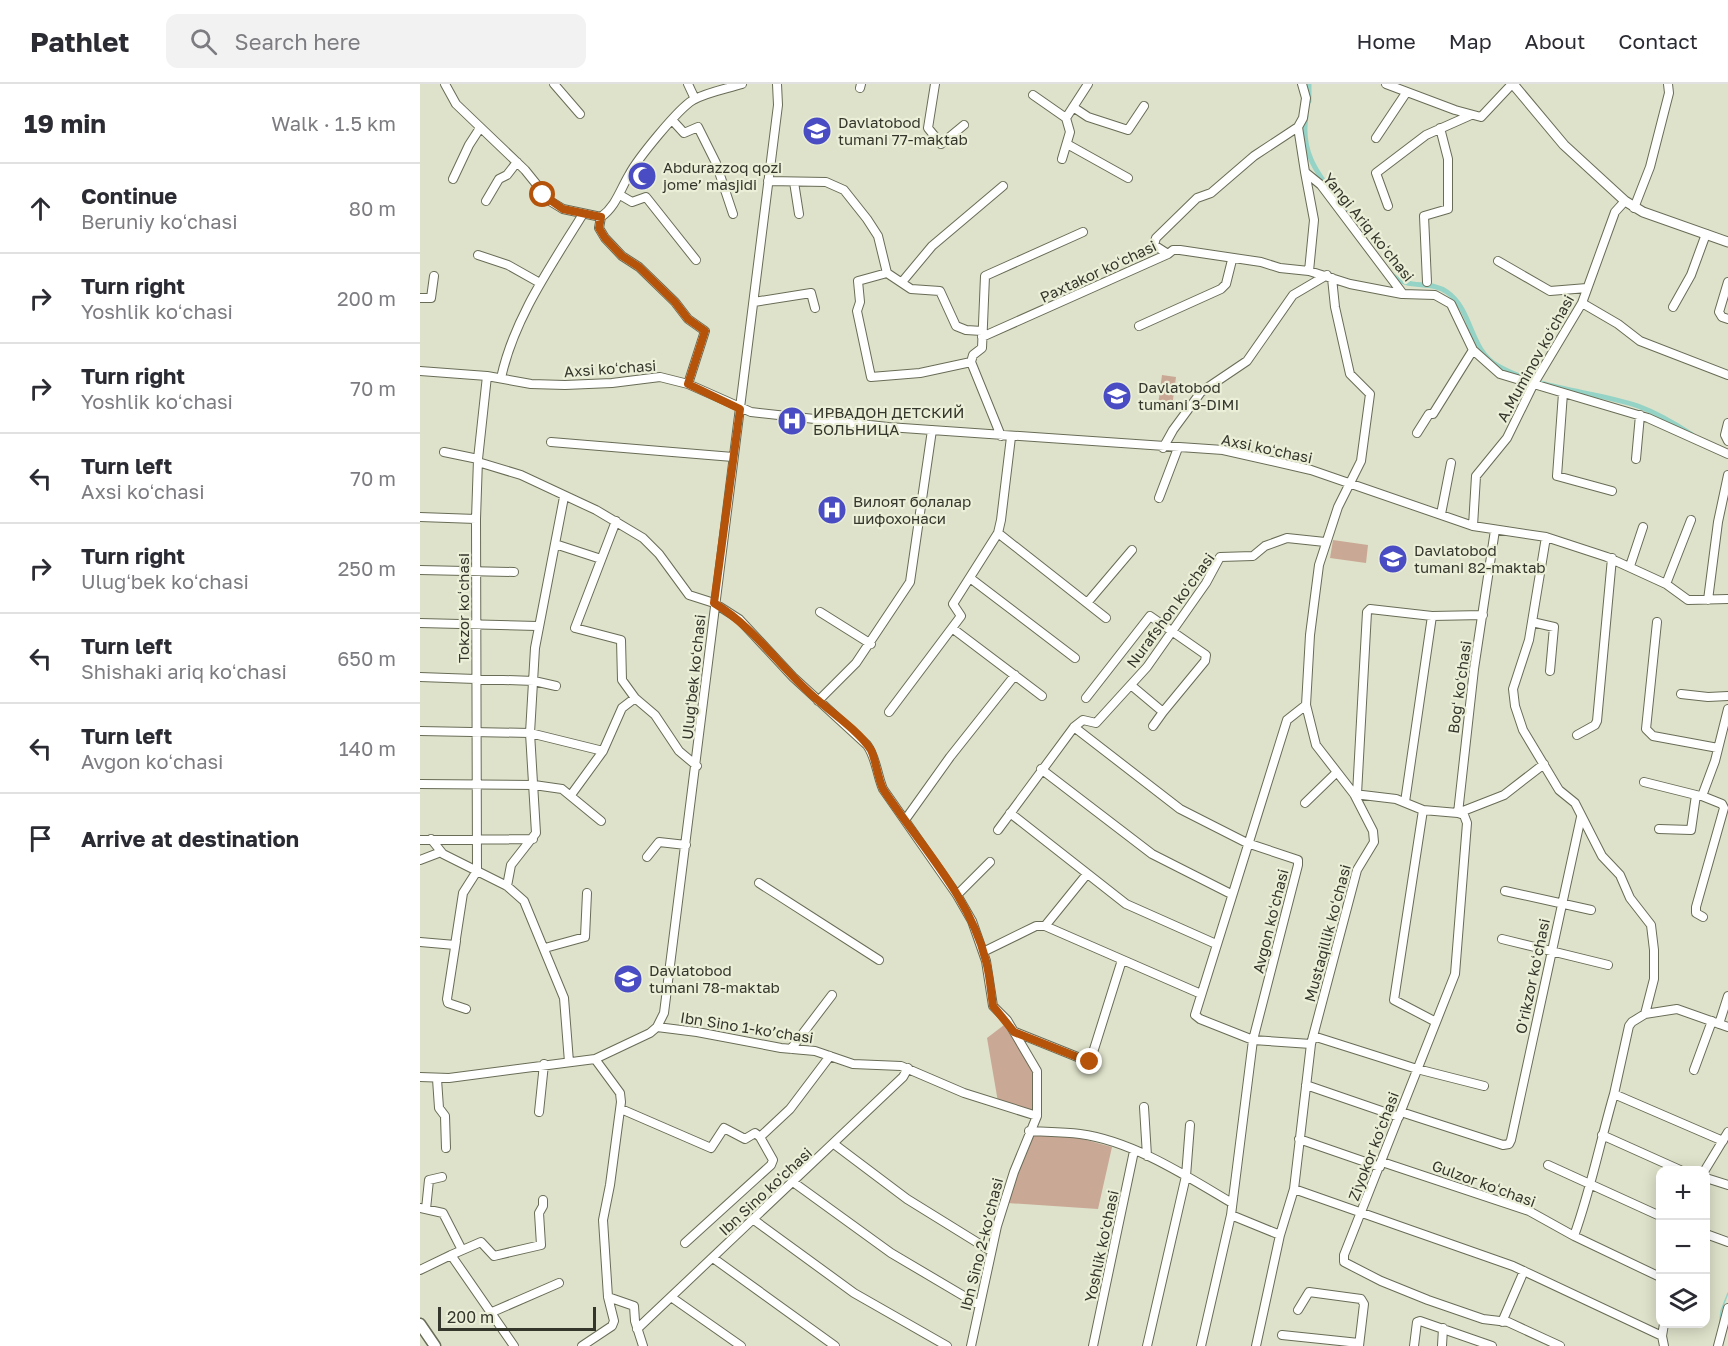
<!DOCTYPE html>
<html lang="en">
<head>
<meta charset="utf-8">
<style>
  :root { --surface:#fff; --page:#f2f2f3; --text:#2b2b33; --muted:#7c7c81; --line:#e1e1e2 }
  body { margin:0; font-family:"Golos Text",sans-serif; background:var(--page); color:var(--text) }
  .controls { position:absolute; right:18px; bottom:18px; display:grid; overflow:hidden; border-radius:12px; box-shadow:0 3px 15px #0003 }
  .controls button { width:54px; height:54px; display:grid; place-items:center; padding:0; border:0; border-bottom:2px solid var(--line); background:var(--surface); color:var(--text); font:30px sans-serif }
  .scale { position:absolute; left:18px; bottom:15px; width:158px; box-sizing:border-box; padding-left:6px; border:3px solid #34362c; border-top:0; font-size:16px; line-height:21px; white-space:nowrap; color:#34362c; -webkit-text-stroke:4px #ebefd7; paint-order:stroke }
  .stop { position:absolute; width:18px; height:18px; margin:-14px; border:4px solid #b45309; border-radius:50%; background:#fff }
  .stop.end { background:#b45309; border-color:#fff; box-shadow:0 2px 6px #0008 }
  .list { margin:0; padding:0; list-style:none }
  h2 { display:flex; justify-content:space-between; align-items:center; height:78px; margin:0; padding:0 24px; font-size:26px }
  h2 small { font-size:20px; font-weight:400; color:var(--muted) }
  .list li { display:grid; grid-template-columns:39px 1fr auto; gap:18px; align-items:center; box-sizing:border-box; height:90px; padding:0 24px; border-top:2px solid var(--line) }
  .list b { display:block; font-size:22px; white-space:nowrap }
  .list p { margin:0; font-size:20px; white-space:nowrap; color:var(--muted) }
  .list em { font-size:20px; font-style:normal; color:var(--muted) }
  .icon { flex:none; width:33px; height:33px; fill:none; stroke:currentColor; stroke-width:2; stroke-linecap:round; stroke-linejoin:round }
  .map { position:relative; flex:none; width:1308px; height:1262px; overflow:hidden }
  header { display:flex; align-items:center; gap:36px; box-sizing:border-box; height:84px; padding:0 30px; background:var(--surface); border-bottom:2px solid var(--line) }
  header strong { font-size:28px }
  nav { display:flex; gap:33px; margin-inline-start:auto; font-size:21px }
  .search { width:420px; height:54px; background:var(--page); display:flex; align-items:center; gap:15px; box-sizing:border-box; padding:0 21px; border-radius:12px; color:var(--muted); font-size:22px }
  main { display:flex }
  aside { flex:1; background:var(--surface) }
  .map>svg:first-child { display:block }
</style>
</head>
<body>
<header>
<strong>Pathlet</strong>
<div class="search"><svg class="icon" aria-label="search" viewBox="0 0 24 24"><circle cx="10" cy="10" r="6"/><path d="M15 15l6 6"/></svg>Search here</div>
<nav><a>Home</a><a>Map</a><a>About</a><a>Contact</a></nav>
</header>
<main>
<aside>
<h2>19 min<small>Walk · 1.5 km</small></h2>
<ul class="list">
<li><svg class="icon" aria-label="ahead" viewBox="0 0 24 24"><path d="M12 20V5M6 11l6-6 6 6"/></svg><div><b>Continue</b><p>Beruniy koʻchasi</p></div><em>80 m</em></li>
<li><svg class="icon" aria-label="right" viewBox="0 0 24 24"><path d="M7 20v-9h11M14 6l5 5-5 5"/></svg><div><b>Turn right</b><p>Yoshlik koʻchasi</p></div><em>200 m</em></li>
<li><svg class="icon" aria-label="right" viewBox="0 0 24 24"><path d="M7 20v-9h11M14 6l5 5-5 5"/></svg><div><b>Turn right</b><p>Yoshlik koʻchasi</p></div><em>70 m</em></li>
<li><svg class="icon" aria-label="left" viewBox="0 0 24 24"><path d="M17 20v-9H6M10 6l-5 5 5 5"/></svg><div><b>Turn left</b><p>Axsi koʻchasi</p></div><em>70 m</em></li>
<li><svg class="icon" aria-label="right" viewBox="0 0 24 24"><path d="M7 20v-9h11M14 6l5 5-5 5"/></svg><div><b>Turn right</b><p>Ulugʻbek koʻchasi</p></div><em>250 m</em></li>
<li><svg class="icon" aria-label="left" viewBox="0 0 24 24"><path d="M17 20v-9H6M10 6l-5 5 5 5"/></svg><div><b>Turn left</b><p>Shishaki ariq koʻchasi</p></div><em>650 m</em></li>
<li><svg class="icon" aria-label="left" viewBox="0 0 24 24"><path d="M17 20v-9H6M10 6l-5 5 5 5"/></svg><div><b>Turn left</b><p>Avgon koʻchasi</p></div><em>140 m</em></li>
<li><svg class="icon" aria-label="arrive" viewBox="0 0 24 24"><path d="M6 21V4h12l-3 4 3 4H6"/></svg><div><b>Arrive at destination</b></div></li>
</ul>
</aside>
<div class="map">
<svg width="1308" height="1262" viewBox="0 0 1308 1262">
  <rect width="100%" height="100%" fill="#dee2ca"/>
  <path fill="#caa896" d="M742 291 756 293 752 323 738 321Z
    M913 456 948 461 946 479 910 474Z
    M584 941 615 991 613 1029 578 1018 567 954Z
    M610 1050 659 1054 692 1063 678 1125 587 1119Z"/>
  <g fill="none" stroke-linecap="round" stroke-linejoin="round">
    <path stroke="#94d3c6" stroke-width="1.5" d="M1299 1245 1301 1227 1308 1209"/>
    <path stroke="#94d3c6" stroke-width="5" d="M889 0V17
      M886 32C879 76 906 98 928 131
      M972 191C988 206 1011 196 1027 208 1053 226 1049 266 1078 282 1120 306 1173 307 1218 322 1237 329 1254 339 1271 350"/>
    <g stroke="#696c56" stroke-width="10">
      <path id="minor" d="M25 0 36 20 105 86 130 117 143 125 181 133C196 122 200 106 209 91 218 74 258 25 273 16 288 8 306 5 322 0
        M134 0 160 30
        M268 0 275 15
        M515 0 508 44 521 60 544 41
        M882 0 886 14 883 34 878 43 885 88 901 101 983 210 1015 211 1031 220 1053 266 1080 290 1228 334 1308 370
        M966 0 1035 26 1061 33 1092 0
        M440 4 441 0
        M613 11 646 34
        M653 23 668 33 708 46 724 22
        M253 37 264 49 278 43 296 79 313 130
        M956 54 986 9
        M647 60 708 94
        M642 75 650 48 646 34 668 0
        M885 88 894 136 889 187
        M33 95 49 61 60 44
        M348 97 406 98 424 106 447 135 458 152 467 189 491 205 520 207 536 242 546 246 562 247
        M374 98 379 130
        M200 111 212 118 226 113 276 176
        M66 117 79 95 87 91 97 78
        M968 122 956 89 1006 51 1051 31
        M1214 124 1230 83 1249 9 1248 0
        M181 133 179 144 185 154 202 172 219 183 255 218 268 235 285 247 268 300
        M748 170 753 166H760L841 178 860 184 889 187 930 200 982 210
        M58 171 88 181 120 199
        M1078 177 1130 207 1167 204
        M467 189 438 197 440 218 437 227 451 293 500 289 551 278
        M482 198 512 162 583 102
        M1007 198 1004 132 1028 125V75L1020 44
        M1308 198 1299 228 1302 233 1308 235
        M0 214H11L14 192
        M334 218 391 209 395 224
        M1162 219 1198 240 1220 257 1308 291
        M1253 223 1271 191 1286 150
        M719 242 801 205 806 200 812 176
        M562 253 748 170 734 161 736 154 777 114 791 109 834 72 878 43
        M0 287 67 292 111 300 145 301 192 299 240 293 268 300 331 328 468 343 803 366 891 386 1053 442 1126 453 1187 473 1246 500 1268 516 1308 515
        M81 294C94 234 131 182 163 130
        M1143 309 1137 392 1192 407
        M1308 339 1305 351 1308 357
        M997 349 1009 330H1013L1053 266
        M581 352 551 278 553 271 562 264 565 192 663 148
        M131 358 313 373
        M743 364 753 346 781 308 827 277 873 211 907 191
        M24 368 58 375
        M1216 375 1220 331
        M58 378 101 391 176 426 223 454 239 470 269 511 294 519 319 535 373 593 447 661C456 673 457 691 463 705L537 811 552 837 566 877 573 922 587 936 617 987V1032L594 1088 577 1142 551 1262
        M739 414 758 364
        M1021 430 1031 379
        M0 433 56 435
        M196 437 155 544 201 556 202 596 215 614 235 631 259 667 277 682
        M1053 442 1056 392 1087 354 1113 301 1162 219 1195 128 1205 117
        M578 449 686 534
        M1126 453 1109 556 1093 605 1095 622 1103 646 1139 706 1155 719 1182 772 1200 791 1210 814 1231 841 1234 866V895L1225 930 1257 925 1308 943
        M135 460 181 475
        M1210 482 1223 443
        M0 486 94 488
        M550 494 655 574
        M1246 500 1271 436
        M1288 516 1298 438 1308 391
        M667 519 712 466
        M400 528 451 560
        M1112 538 1134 543 1130 587
        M1237 538 1226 645 1233 652 1298 664
        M0 539 117 542
        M532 544 622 612
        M0 593 114 597 136 602
        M1261 610 1288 613 1308 612
        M666 614 730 532 786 571 785 577 743 628 712 602
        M398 617 436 579 490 498 512 346
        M886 621 867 636 775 931 780 935 833 956 891 960
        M469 628 541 532 533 520 578 449 581 436 591 353
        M733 642 743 628
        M654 643 760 725 827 759 878 776V781L833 956 811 1131 781 1262
        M0 647 110 649 183 667
        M1157 651 1175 641 1177 637 1192 474
        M621 685 732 770 811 810
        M1224 698 1280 712
        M0 700 114 701 142 705 181 737
        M934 710 976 715 1003 726 1038 729 1084 711 1124 680
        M937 710 947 528 950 525 1012 532 1063 531
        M151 711 183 667 202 624 215 614
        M985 718 1012 532
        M885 719 917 688
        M1003 726 974 916 1016 938
        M590 729 706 820 796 860
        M1038 729 1044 731 1047 739 1035 890 924 1171V1178L961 1197 1008 1216 1063 1235 1088 1238 1140 1262
        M1038 729 1054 585 1075 446
        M485 736 530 673 595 591
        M1239 745 1271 746 1276 711
        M578 746 654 643 663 636 676 639 727 583 786 499 800 473 833 472 845 462 867 454 905 458
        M11 755 23 770 87 802 104 817 144 914 149 978
        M0 756 113 755
        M227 773 239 758 266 761
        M0 776 21 768 19 766
        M667 790 625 842 781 910
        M339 799 459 876
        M87 802 91 781 116 749 110 649 115 564 144 413
        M1085 807 1171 826
        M537 811 570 778
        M1283 833 1276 829V823L1304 724 1302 720 1282 712 1295 677 1308 625
        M1082 855 1188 881
        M36 857 27 915 28 919 46 925
        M0 858 35 861 43 809 57 787 56 435 58 375 67 292
        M125 864 165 853 167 809
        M563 868 616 842H625
        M1299 940 1308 912
        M237 943 277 948 361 964 395 967 433 980 481 982 544 1009 617 1032
        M595 948 670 978 702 876
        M893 952 997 985 1064 1002
        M371 965 412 911
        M1274 986 1292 937
        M0 993 29 994 175 975 230 949 237 943 244 929 358 21 357 0
        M17 995 19 1024 25 1032 26 1064
        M886 1001 979 1033
        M1194 1010 1209 942 1212 938 1225 930
        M724 1023 727 1072
        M201 1025 291 1064 304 1044 325 1055 335 1049 340 1053
        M119 1028 124 980
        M981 1028 1083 1061 1089 1060 1091 1056 1161 733
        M609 1047C626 1048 643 1048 660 1050 713 1057 768 1093 812 1119
        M1182 1051 1260 1086
        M879 1055 960 1083
        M414 1060 487 1115 571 1167
        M962 1078 1109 1127 1154 1152 1240 1193
        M1128 1081 1240 1132
        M1285 1086 1308 1048
        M1286 1094 1308 1101
        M373 1098 471 1169 559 1221
        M874 1105 1093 1182 1242 1252
        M0 1124 23 1129 42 1166
        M6 1125 9 1096 22 1093
        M811 1131 860 1151
        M334 1136 434 1209 527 1262
        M1286 1150 1308 1158
        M1154 1152C1171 1105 1180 1058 1194 1010L1303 1057
        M265 1159 351 1081 353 1076 340 1053 370 1025 410 972
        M31 1171 61 1158 74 1172 121 1161 119 1129 123 1122V1116
        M293 1174 415 1262
        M0 1186 31 1171 94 1262
        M188 1213 214 1222 215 1237 223 1262
        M251 1213 321 1262
        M878 1226 889 1208 941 1215 944 1220 939 1262
        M70 1229 139 1199
        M1082 1238 1104 1187
        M217 1245 483 993 488 984
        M862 1251 939 1259
        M162 1262 192 1242 194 1237 188 1213 183 1136 190 1101 201 1018 200 1009 175 975
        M673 1262 714 1067
        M727 1262 766 1092 770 1041
        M836 1262 860 1151 874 1105 891 960 937 786 954 758 953 747 934 710 896 661 886 621 890 551 899 481 918 423 941 377 950 310 930 290 915 223 912 194
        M994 1262 997 1238 1000 1237 1072 1262
        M1022 1262 1023 1244
        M1244 1262 1242 1252 1244 1240
        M1298 1262 1308 1224"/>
    </g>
    <g stroke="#696c56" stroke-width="11">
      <path id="major" d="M1093 0 1144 61 1205 117 1223 128 1308 158"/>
    </g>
    <g stroke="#696c56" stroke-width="13">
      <path id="highway" d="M0 1240 15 1262"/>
    </g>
    <use href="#minor" stroke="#fff" stroke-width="8"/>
    <use href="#major" stroke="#fff" stroke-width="9"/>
    <use href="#highway" stroke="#fff" stroke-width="10"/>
  </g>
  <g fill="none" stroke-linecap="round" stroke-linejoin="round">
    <path stroke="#b45309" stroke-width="8" d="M123 111 143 125 181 133 179 144 185 154 202 172 219 183 255 218 268 235 285 247 268 300 320 325 294 519C335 544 359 582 394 613 410 627 440 648 451 666 455 673 458 695 463 705 499 760 550 812 566 877 570 892 571 908 573 922L594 948 670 978"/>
  </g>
  <defs>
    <g id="school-disc" transform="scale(1.5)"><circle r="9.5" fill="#494cc2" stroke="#ebefd7"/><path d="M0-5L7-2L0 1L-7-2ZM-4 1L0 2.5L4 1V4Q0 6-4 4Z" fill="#fff"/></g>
    <g id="mosque-disc" transform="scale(1.5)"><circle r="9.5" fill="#494cc2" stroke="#ebefd7"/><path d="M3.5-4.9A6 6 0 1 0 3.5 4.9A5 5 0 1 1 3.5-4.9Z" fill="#fff"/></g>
    <g id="hospital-disc" transform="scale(1.5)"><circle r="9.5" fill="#494cc2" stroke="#ebefd7"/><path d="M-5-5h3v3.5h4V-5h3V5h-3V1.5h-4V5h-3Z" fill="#fff"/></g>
  </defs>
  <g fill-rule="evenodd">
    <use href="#school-disc" x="397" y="47"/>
    <use href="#mosque-disc" x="222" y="92"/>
    <use href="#school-disc" x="697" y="312"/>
    <use href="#hospital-disc" x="372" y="337"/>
    <use href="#hospital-disc" x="412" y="426"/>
    <use href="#school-disc" x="973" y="475"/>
    <use href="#school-disc" x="208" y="895"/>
  </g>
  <g text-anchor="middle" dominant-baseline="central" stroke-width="4.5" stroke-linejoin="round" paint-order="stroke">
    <g font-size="15" fill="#34362c" stroke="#ebefd7" text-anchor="start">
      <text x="418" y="38">Davlatobod<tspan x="418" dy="17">tumani 77-maktab</tspan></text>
      <text x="243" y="83">Abdurazzoq qozi<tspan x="243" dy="17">jome’ masjidi</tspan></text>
      <text x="718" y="303">Davlatobod<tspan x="718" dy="17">tumani 3-DIMI</tspan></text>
      <text x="393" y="328">ИРВАДОН ДЕТСКИЙ<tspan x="393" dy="17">БОЛЬНИЦА</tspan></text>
      <text x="433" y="417">Вилоят болалар<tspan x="433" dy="17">шифохонаси</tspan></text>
      <text x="994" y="466">Davlatobod<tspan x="994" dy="17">tumani 82-maktab</tspan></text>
      <text x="229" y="886">Davlatobod<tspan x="229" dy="17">tumani 78-maktab</tspan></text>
    </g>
    <g font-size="15" fill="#34362c" stroke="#ebefd7">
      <text transform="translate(949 143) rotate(51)">Yangi Ariq koʻchasi</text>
      <text transform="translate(678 187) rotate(-25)">Paxtakor koʻchasi</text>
      <text transform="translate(1115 274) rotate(-61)">A.Muminov koʻchasi</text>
      <text transform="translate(190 284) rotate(-4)">Axsi koʻchasi</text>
      <text transform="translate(847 364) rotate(12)">Axsi koʻchasi</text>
      <text transform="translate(43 524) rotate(-90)">Tokzor koʻchasi</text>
      <text transform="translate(750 526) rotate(-54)">Nurafshon koʻchasi</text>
      <text transform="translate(273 593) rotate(-84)">Ulugʻbek koʻchasi</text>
      <text transform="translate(1039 603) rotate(-82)">Bogʻ koʻchasi</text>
      <text transform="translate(850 837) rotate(-76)">Avgon koʻchasi</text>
      <text transform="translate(907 849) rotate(-75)">Mustaqillik koʻchasi</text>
      <text transform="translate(1112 892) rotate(-78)">O'rikzor koʻchasi</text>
      <text transform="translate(327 943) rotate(9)">Ibn Sino 1-koʼchasi</text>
      <text transform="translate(953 1062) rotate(-69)">Ziyokor koʻchasi</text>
      <text transform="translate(1064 1099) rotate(20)">Gulzor koʻchasi</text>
      <text transform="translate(345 1107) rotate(-43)">Ibn Sino ko'chasi</text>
      <text transform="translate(561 1160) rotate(-76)">Ibn Sino 2-koʼchasi</text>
      <text transform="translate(681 1162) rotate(-78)">Yoshlik koʻchasi</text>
    </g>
  </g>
</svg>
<div class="controls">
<button>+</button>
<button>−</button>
<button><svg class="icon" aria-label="layers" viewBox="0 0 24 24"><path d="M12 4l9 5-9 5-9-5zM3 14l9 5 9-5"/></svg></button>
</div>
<div class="scale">200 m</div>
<div class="stop" style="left:123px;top:111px"></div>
<div class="stop end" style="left:670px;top:978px"></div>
</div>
</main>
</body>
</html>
